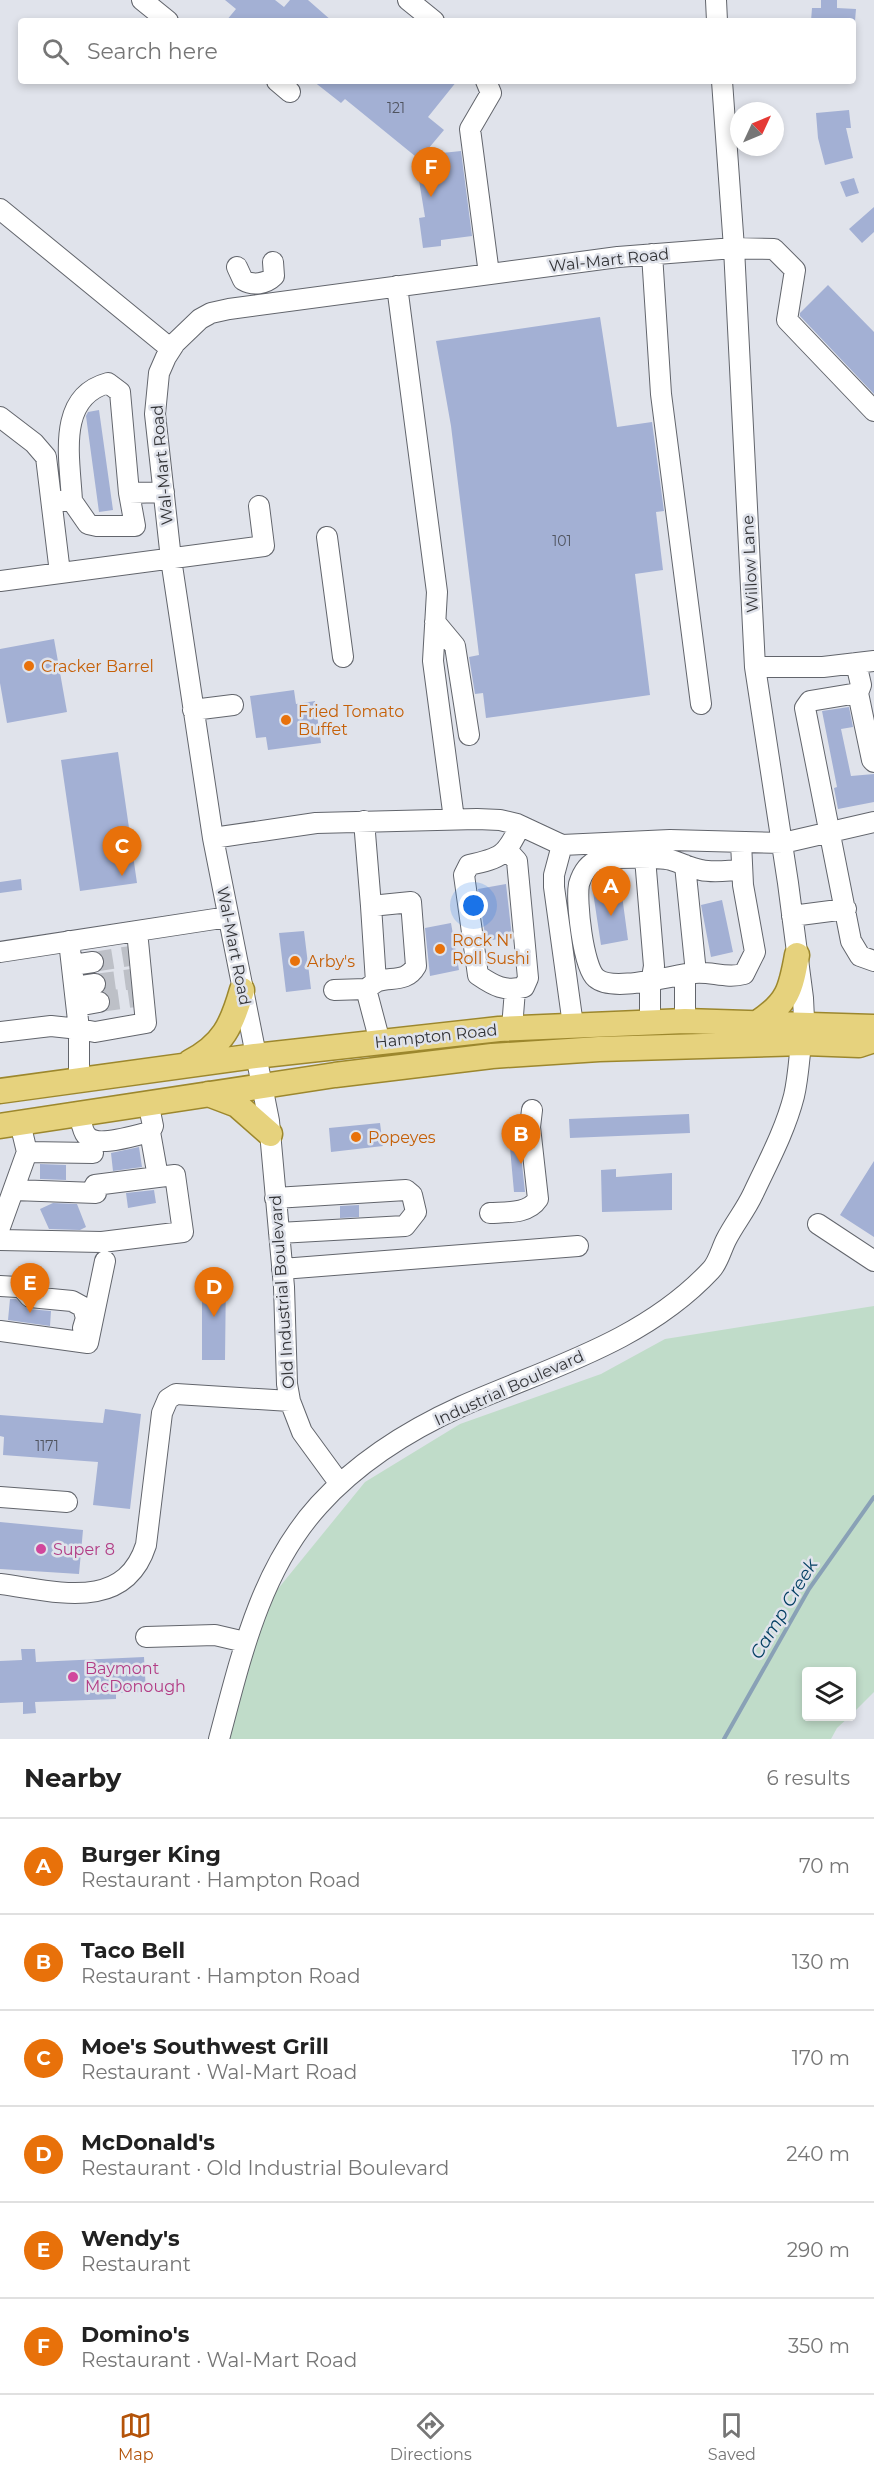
<!DOCTYPE html>
<html lang="en">
<head>
<meta charset="utf-8">
<style>
  :root { --surface:#fff; --page:#f2f2f2; --text:#222; --muted:#767676; --line:#e0e0e0; --accent:#b45309 }
  body { margin:0; font-family:Montserrat,sans-serif; background:var(--page); color:var(--text) }
  .controls { position:absolute; right:18px; bottom:18px; display:grid; overflow:hidden; border-radius:6px; box-shadow:0 3px 9px #0003 }
  .controls button { width:54px; height:54px; display:grid; place-items:center; padding:0; border:0; border-bottom:2px solid var(--line); background:var(--surface); color:var(--text); font:30px sans-serif }
  .compass { position:absolute; left:730px; top:102px; width:54px; height:54px; border-radius:50%; background:var(--surface); box-shadow:0 3px 9px #0003; rotate:46deg }
  .you { position:absolute; left:474px; top:906px; width:21px; height:21px; margin:-15px; border:4px solid #fff; border-radius:50%; background:#1a73e8; box-shadow:0 0 0 9px #1a73e833 }
  .badge { display:grid; place-items:center; width:39px; height:39px; border-radius:50%; background:var(--accent); color:#fff; font-size:20px; font-weight:700 }
  .pin { position:absolute; translate:-50% -50px; filter:drop-shadow(0 2px 3px #0008) }
  .pin::after { content:''; position:absolute; top:32px; width:21px; height:18px; background:inherit; clip-path:polygon(0 0,100% 0,50% 100%) }
  .list { margin:0; padding:0; list-style:none }
  h2 { display:flex; justify-content:space-between; align-items:center; height:78px; margin:0; padding:0 24px; font-size:26px }
  h2 small { font-size:20px; font-weight:400; color:var(--muted) }
  .list li { display:grid; grid-template-columns:39px 1fr auto; gap:18px; align-items:center; box-sizing:border-box; height:96px; padding:0 24px; border-top:2px solid var(--line) }
  .list b { display:block; font-size:22px; white-space:nowrap }
  .list p { margin:0; font-size:20px; white-space:nowrap; color:var(--muted) }
  .list em { font-size:20px; font-style:normal; color:var(--muted) }
  .icon { flex:none; width:33px; height:33px; fill:none; stroke:currentColor; stroke-width:2; stroke-linecap:round; stroke-linejoin:round }
  .map { position:relative; flex:none; width:874px; height:1739px; overflow:hidden }
  .search { position:absolute; background:var(--surface); box-shadow:0 3px 9px #0003; left:18px; right:18px; top:18px; height:66px; display:flex; align-items:center; gap:15px; box-sizing:border-box; padding:0 21px; border-radius:6px; color:var(--muted); font-size:22px }
  .sheet { height:654px; background:var(--surface) }
  nav { display:flex; justify-content:space-around; align-items:center; box-sizing:border-box; height:84px; border-top:2px solid var(--line); background:var(--surface); font-size:16px; color:var(--muted) }
  nav a { display:grid; justify-items:center; gap:3px }
  nav .on { color:var(--accent) }
  .map>svg:first-child { display:block }
</style>
</head>
<body>
<div class="map">
<svg width="874" height="1739" viewBox="0 0 874 1739">
  <rect width="100%" height="100%" fill="#e0e3eb"/>
  <path fill="#c0dcc9" d="M874 1306V1692L852 1714V1672H806V1716L849 1717 837 1728 831 1739H218L268 1601 365 1482 460 1424 601 1374 665 1339Z"/>
  <g fill="none" stroke-linecap="round" stroke-linejoin="round">
    <path stroke="#89a1b6" stroke-width="4" d="M724 1739 809 1589 874 1497"/>
  </g>
  <path fill="#a3b0d4" d="M225 0H275L284 7 290 0H308L332 21H226L236 9Z
    M821 0H837V8L856 9 855 21H811L812 8H821Z
    M313 81H457L428 117 444 130 423 155 461 151 472 236 441 240V246L423 248 419 218 425 217 415 156 345 99 341 103Z
    M849 110 851 128H846L853 158 825 165 818 138 816 113Z
    M854 178 859 193 846 197 840 182Z
    M874 207V232L862 243 849 229Z
    M828 285 874 332V394L800 316V313Z
    M600 317 617 427 652 422 664 511 656 512 663 570 635 574 650 695 486 718 483 693 475 694 469 657 479 655 451 426 436 341Z
    M99 410 113 510 99 512 86 416 88 412Z
    M54 639 67 712 7 723 0 683V649Z
    M294 690 296 704 315 701 321 743 268 750 266 737 256 738 250 696Z
    M849 707 853 727 841 729 851 776 874 774V802L838 809 834 788 837 787 822 711Z
    M118 752 137 883 80 891 61 760Z
    M21 879 22 890 0 893V882Z
    M506 884 512 937 486 941 478 889Z
    M621 888 628 940 601 945 593 892Z
    M722 900 733 952 711 957 701 905Z
    M451 923 459 970 430 976 425 928Z
    M304 931 311 989 286 992 279 933Z
    M689 1114 690 1133 570 1138 569 1119Z
    M380 1123 383 1146 331 1152 329 1128Z
    M519 1136 525 1192H514L509 1137Z
    M139 1147 142 1167 113 1171 111 1153Z
    M874 1161V1237L840 1215Z
    M40 1164 66 1165V1180L40 1179Z
    M616 1169V1177L672 1173V1210L602 1212 601 1170Z
    M154 1190 156 1203 128 1208 126 1193Z
    M53 1203 77 1204 86 1227 80 1230 49 1229 40 1209Z
    M359 1205V1217L340 1218V1206Z
    M202 1274H226L225 1360H202Z
    M10 1299H16L28 1309 51 1311 50 1326 8 1320Z
    M105 1409 141 1414 130 1509 93 1505 98 1462 3 1455 4 1437 0 1436V1415L103 1423Z
    M0 1522 83 1530 79 1574 0 1569Z
    M21 1649H35L36 1662 144 1657 146 1692 116 1693V1699L35 1702 36 1713 23 1714V1702L0 1703V1661L22 1660Z"/>
  <g fill="none" stroke-linecap="round" stroke-linejoin="round">
    <path stroke="#bdc0c7" stroke-width="20" stroke-dasharray="20 10" stroke-linecap="butt" d="M93 962 130 956
      M95 984 132 979
      M99 1002 135 997"/>
    <g stroke="#62656c" stroke-width="22">
      <path id="minor" d="M142 0 168 21
        M408 0 434 21
        M716 0 717 21
        M277 81 290 92
        M486 81 491 93 470 129 489 274
        M722 81 734 248 755 667 788 883 803 998 805 1040
        M0 209 171 349
        M652 254 661 394 701 704
        M237 267 243 280C253 286 266 284 274 276L273 262
        M397 286 437 592 433 661 454 819
        M0 417 34 443 46 457 60 573
        M59 501H72L88 524 97 526H135L129 493 164 492
        M72 501C70 459 56 397 108 383L120 392 129 493
        M327 537 343 657
        M0 581 264 546 259 506
        M435 622 455 646 469 735
        M856 663 861 685 858 693 810 701 805 708 851 941 860 956 874 961
        M755 667H823L874 661
        M858 693 872 760 874 762
        M193 710 233 705
        M364 821 371 906
        M213 838 316 823 477 819 500 820 517 824 562 845 670 840 783 843 874 822
        M741 842 743 885 755 952 744 974C726 979 711 971 694 973 672 975 613 993 596 978 583 967 576 901 579 884 582 874 588 864 598 860 607 857 661 857 671 860 681 863 691 868 701 870 714 873 730 870 742 870
        M562 845 554 875V887L573 1025
        M644 846 654 966 650 989V1022
        M508 851 517 861 528 978 524 987C505 992 494 986 478 975L464 875 469 865C502 858 506 855 520 826
        M685 865 696 973
        M792 916 846 909
        M69 941 79 1029 95 1032 146 1023 137 931
        M0 952 228 917
        M73 965 93 962
        M685 975V1021
        M75 987 95 984
        M366 989C369 987 374 983 378 981 393 977 407 982 416 966L411 902 371 906 376 982
        M334 990 366 989 380 1042
        M77 1006 99 1002
        M512 1028 515 990
        M0 1032 51 1026 79 1029V1079
        M79 1113C81 1120 82 1130 86 1135 96 1149 135 1135 150 1132L153 1126 148 1102
        M27 1152 93 1153
        M95 1185 158 1177 150 1132
        M14 1190 96 1193
        M275 1198 406 1190 412 1195 416 1212 405 1226 279 1233
        M490 1213C508 1212 528 1214 538 1199L530 1127 532 1110
        M818 1224 874 1261
        M0 1227 27 1152 20 1123
        M0 1240 102 1242 183 1232 175 1175 158 1177
        M282 1269 578 1246
        M0 1286 34 1288
        M21 1287 30 1297 72 1301 83 1307 86 1318 83 1328
        M0 1331 88 1343 105 1261
        M340 1484 302 1432 290 1401 287 1384 284 1287 269 1121 213 838 171 559 155 414 159 373 166 357 175 343 200 319 211 313 229 309 618 257 734 248 774 249 795 270 787 320 874 411
        M0 1497 67 1502
        M0 1584C55 1591 124 1613 146 1545L162 1413 168 1399 176 1394 290 1401
        M146 1637 215 1635 245 1642
        M219 1739C241 1657 260 1570 319 1505 358 1462 409 1430 462 1406 548 1368 644 1342 711 1270 718 1263 721 1250 726 1240 734 1224 745 1211 753 1194 768 1162 785 1131 794 1096 798 1079 799 1061 801 1043"/>
    </g>
    <g stroke="#9c872d" stroke-width="27">
      <path id="major" d="M757 1023C788 1003 791 989 797 955
        M190 1062C223 1045 232 1025 242 990
        M0 1091 255 1056 499 1029 685 1021 874 1027
        M208 1094 237 1105 270 1134
        M0 1126 335 1075 492 1056 599 1049 805 1043 859 1045 874 1040"/>
    </g>
    <use href="#minor" stroke="#fff" stroke-width="20"/>
    <use href="#major" stroke="#e6d27d" stroke-width="24"/>
  </g>
  <g fill="#e8710a" stroke="#e0e3eb" stroke-width="2">
    <circle cx="29" cy="666" r="6"/>
    <circle cx="286" cy="720" r="6"/>
    <circle cx="440" cy="949" r="6"/>
    <circle cx="295" cy="961" r="6"/>
    <circle cx="356" cy="1137" r="6"/>
  </g>
  <g fill="#d1479c" stroke="#e0e3eb" stroke-width="2">
    <circle cx="41" cy="1549" r="6"/>
    <circle cx="73" cy="1677" r="6"/>
  </g>
  <g text-anchor="middle" dominant-baseline="central" stroke-width="5" stroke-linejoin="round" paint-order="stroke">
    <g font-size="14" fill="#4f535e">
      <text x="396" y="108">121</text>
      <text x="562" y="541">101</text>
      <text x="47" y="1446">1171</text>
    </g>
    <g font-size="16" fill="#333437" stroke="#e0e3eb">
      <text transform="translate(609 260) rotate(-6)">Wal-Mart Road</text>
      <text transform="translate(162 465) rotate(-95)">Wal-Mart Road</text>
      <text transform="translate(750 564) rotate(-93)">Willow Lane</text>
      <text transform="translate(234 946) rotate(79)">Wal-Mart Road</text>
      <text transform="translate(436 1036) rotate(-6)">Hampton Road</text>
      <text transform="translate(282 1292) rotate(-94)">Old Industrial Boulevard</text>
      <text transform="translate(509 1388) rotate(-24)">Industrial Boulevard</text>
    </g>
    <g font-size="16" fill="#c56008" stroke="#e0e3eb" text-anchor="start">
      <text x="41" y="666">Cracker Barrel</text>
      <text x="298" y="711">Fried Tomato<tspan x="298" dy="18">Buffet</tspan></text>
      <text x="452" y="940">Rock N'<tspan x="452" dy="18">Roll Sushi</tspan></text>
      <text x="307" y="961">Arby's</text>
      <text x="368" y="1137">Popeyes</text>
    </g>
    <g font-size="16" fill="#b23c85" stroke="#e0e3eb" text-anchor="start">
      <text x="53" y="1549">Super 8</text>
      <text x="85" y="1668">Baymont<tspan x="85" dy="18">McDonough</tspan></text>
    </g>
    <g font-size="18" font-style="italic" fill="#033f63" stroke="#e0e3eb">
      <text transform="translate(784 1609) rotate(-59)">Camp Creek</text>
    </g>
  </g>
</svg>
<div class="controls">
<button><svg class="icon" aria-label="layers" viewBox="0 0 24 24"><path d="M12 4l9 5-9 5-9-5zM3 14l9 5 9-5"/></svg></button>
</div>
<svg class="compass" viewBox="-18 -18 36 36"><path d="M0-13l5 13h-10z" fill="#e53935"/><path d="M0 13l5-13h-10z" fill="#767676"/></svg>
<div class="you"></div>
<div class="pin badge" style="left:611px;top:916px;background:#e8710a">A</div>
<div class="pin badge" style="left:521px;top:1164px;background:#e8710a">B</div>
<div class="pin badge" style="left:122px;top:876px;background:#e8710a">C</div>
<div class="pin badge" style="left:214px;top:1317px;background:#e8710a">D</div>
<div class="pin badge" style="left:30px;top:1313px;background:#e8710a">E</div>
<div class="pin badge" style="left:431px;top:197px;background:#e8710a">F</div>
<div class="search"><svg class="icon" aria-label="search" viewBox="0 0 24 24"><circle cx="10" cy="10" r="6"/><path d="M15 15l6 6"/></svg>Search here</div>
</div>
<section class="sheet">
<h2>Nearby<small>6 results</small></h2>
<ul class="list">
<li><span class="badge" style="background:#e8710a">A</span><div><b>Burger King</b><p>Restaurant · Hampton Road</p></div><em>70 m</em></li>
<li><span class="badge" style="background:#e8710a">B</span><div><b>Taco Bell</b><p>Restaurant · Hampton Road</p></div><em>130 m</em></li>
<li><span class="badge" style="background:#e8710a">C</span><div><b>Moe's Southwest Grill</b><p>Restaurant · Wal-Mart Road</p></div><em>170 m</em></li>
<li><span class="badge" style="background:#e8710a">D</span><div><b>McDonald's</b><p>Restaurant · Old Industrial Boulevard</p></div><em>240 m</em></li>
<li><span class="badge" style="background:#e8710a">E</span><div><b>Wendy's</b><p>Restaurant</p></div><em>290 m</em></li>
<li><span class="badge" style="background:#e8710a">F</span><div><b>Domino's</b><p>Restaurant · Wal-Mart Road</p></div><em>350 m</em></li>
</ul>
</section>
<nav>
<a class="on"><svg class="icon" aria-label="map" viewBox="0 0 24 24"><path d="M3 6l6-2 6 2 6-2v14l-6 2-6-2-6 2zM9 4v14M15 6v14"/></svg>Map</a>
<a><svg class="icon" aria-label="directions" viewBox="0 0 24 24"><path d="M12 3l9 9-9 9-9-9zM9 14v-3h6M13 9l2 2-2 2"/></svg>Directions</a>
<a><svg class="icon" aria-label="saved" viewBox="0 0 24 24"><path d="M7 4h10v16l-5-4-5 4z"/></svg>Saved</a>
</nav>
</body>
</html>
